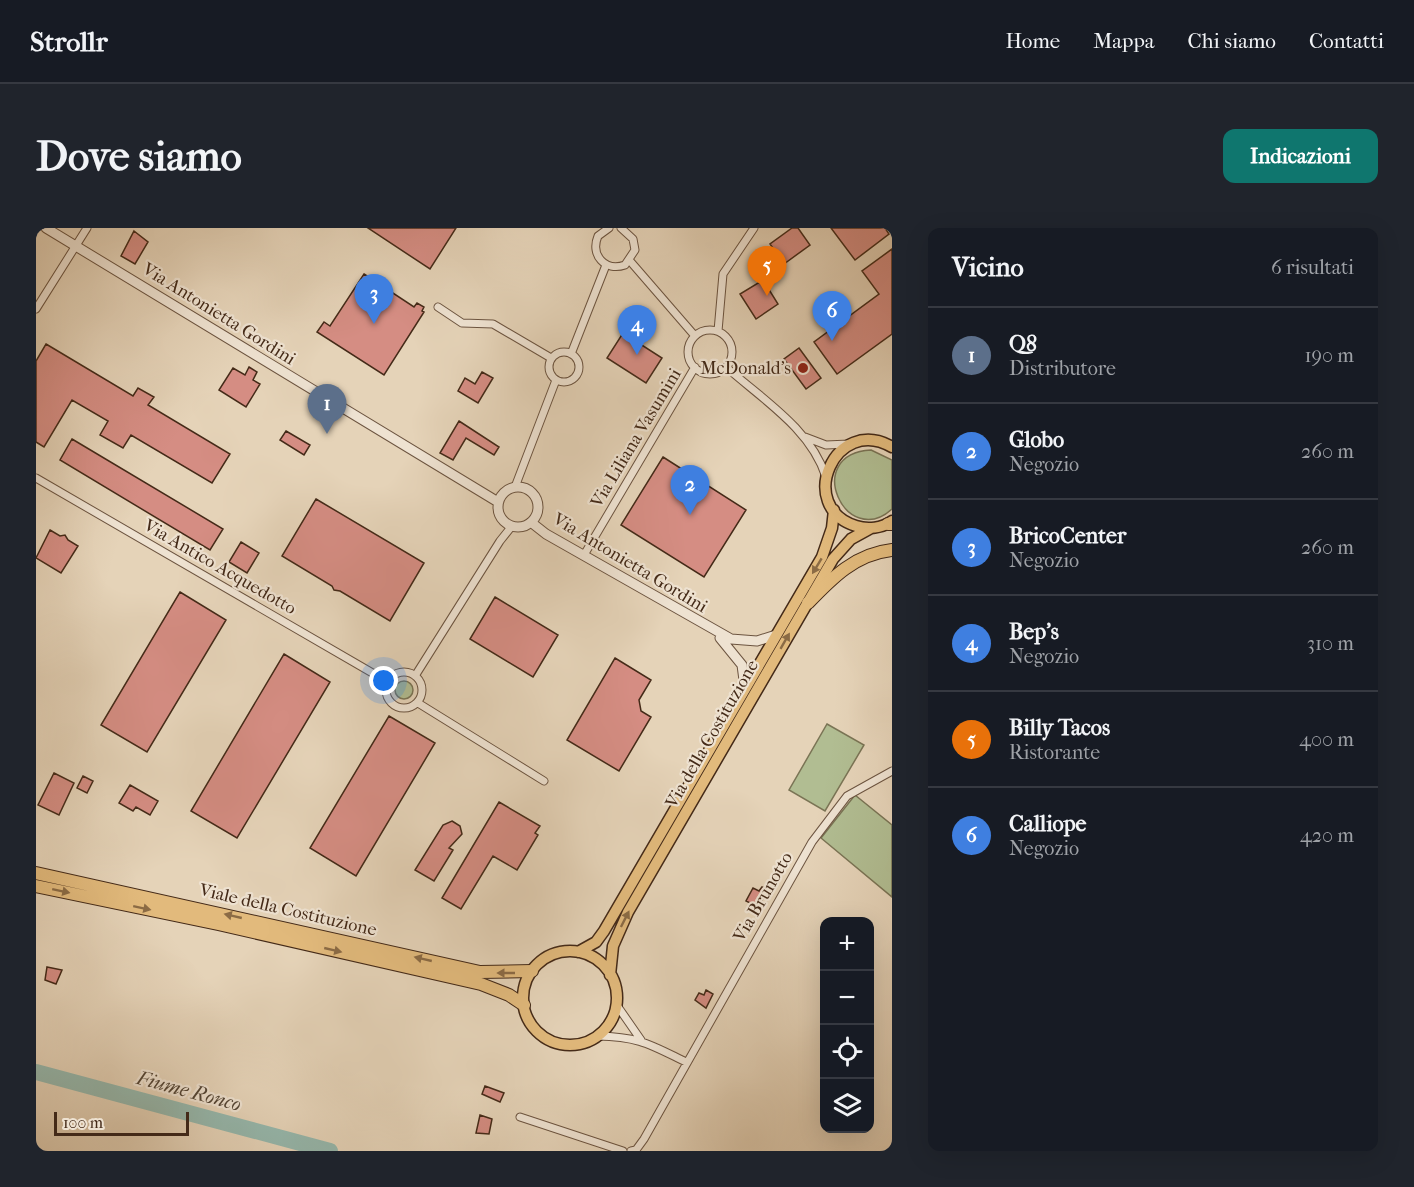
<!DOCTYPE html>
<html lang="it">
<head>
<meta charset="utf-8">
<style>
  :root { --surface:#171b24; --page:#20242c; --text:#f1f3f6; --muted:#9ea1a6; --line:#363941; --accent:#0f766e }
  body { margin:0; font-family:"IM FELL French Canon",serif; background:var(--page); color:var(--text) }
  .controls { position:absolute; right:18px; bottom:18px; display:grid; overflow:hidden; border-radius:12px; box-shadow:0 6px 24px #0002 }
  .controls button { width:54px; height:54px; display:grid; place-items:center; padding:0; border:0; border-bottom:2px solid var(--line); background:var(--surface); color:var(--text); font:30px sans-serif }
  .scale { position:absolute; left:18px; bottom:15px; width:135px; box-sizing:border-box; padding-left:6px; border:3px solid #442a18; border-top:0; font-size:16px; line-height:21px; white-space:nowrap; color:#442a18; -webkit-text-stroke:4px #eee2d1; paint-order:stroke }
  .you { position:absolute; left:348px; top:453px; width:21px; height:21px; margin:-15px; border:4px solid #fff; border-radius:50%; background:#1a73e8; box-shadow:0 0 0 9px #1a73e833 }
  .badge { display:grid; place-items:center; width:39px; height:39px; border-radius:50%; background:var(--accent); color:#fff; font-size:20px; font-weight:700 }
  .pin { position:absolute; translate:-50% -50px; filter:drop-shadow(0 2px 3px #0008) }
  .pin::after { content:''; position:absolute; top:32px; width:21px; height:18px; background:inherit; clip-path:polygon(0 0,100% 0,50% 100%) }
  .list { margin:0; padding:0; list-style:none }
  h2 { display:flex; justify-content:space-between; align-items:center; height:78px; margin:0; padding:0 24px; font-size:26px }
  h2 small { font-size:20px; font-weight:400; color:var(--muted) }
  .list li { display:grid; grid-template-columns:39px 1fr auto; gap:18px; align-items:center; box-sizing:border-box; height:96px; padding:0 24px; border-top:2px solid var(--line) }
  .list b { display:block; font-size:22px; white-space:nowrap }
  .list p { margin:0; font-size:20px; white-space:nowrap; color:var(--muted) }
  .list em { font-size:20px; font-style:normal; color:var(--muted) }
  .icon { flex:none; width:33px; height:33px; fill:none; stroke:currentColor; stroke-width:2; stroke-linecap:round; stroke-linejoin:round }
  .map { position:relative; flex:none; width:856px; height:923px; overflow:hidden; border-radius:12px }
  header { display:flex; align-items:center; gap:36px; box-sizing:border-box; height:84px; padding:0 30px; background:var(--surface); border-bottom:2px solid var(--line) }
  header strong { font-size:28px }
  nav { display:flex; gap:33px; margin-inline-start:auto; font-size:21px }
  .intro { display:flex; align-items:center; justify-content:space-between; box-sizing:border-box; height:144px; padding:0 36px }
  h1 { margin:0; font-size:42px }
  .button { padding:15px 27px; border-radius:12px; background:var(--accent); color:#fff; font-size:21px; font-weight:700 }
  main { display:flex; gap:36px; padding:0 36px }
  aside { flex:1; background:var(--surface); border-radius:12px; box-shadow:0 6px 24px #0002 }
  .map>svg:first-child { display:block }
</style>
</head>
<body>
<header>
<strong>Strollr</strong>
<nav><a>Home</a><a>Mappa</a><a>Chi siamo</a><a>Contatti</a></nav>
</header>
<div class="intro"><h1>Dove siamo</h1><a class="button">Indicazioni</a></div>
<main>
<div class="map">
<svg width="856" height="923" viewBox="0 0 856 923">
  <rect width="100%" height="100%" fill="#e5d3b8"/>
  <filter id="stains"><feTurbulence type="fractalNoise" baseFrequency=".00333" numOctaves="4"/><feColorMatrix values="0 0 0 0 .2 0 0 0 0 .09 0 0 0 0 .02 0 0 0 .5 -.17"/></filter>
  <radialGradient id="worn" r=".72"><stop offset=".6" stop-color="#630" stop-opacity="0"/><stop offset="1" stop-color="#630" stop-opacity=".3"/></radialGradient>
  <path fill="#b1bd92" stroke="#7a7455" stroke-width="1.5" d="M835 222 856 232V281C810 323 765 226 835 222Z
    M359 462a9 9 0 1 1 18 0a9 9 0 1 1-18 0Z
    M791 496 828 517 789 583 753 562Z
    M819 567 856 597V669L785 610Z"/>
  <g fill="none" stroke-linecap="round" stroke-linejoin="round">
    <path stroke="#96b8ad" stroke-width="16" d="M0 844 294 923"/>
  </g>
  <path fill="#d58d83" stroke="#442a18" stroke-width="1.5" d="M332 0H420L394 41Z
    M756 0H762L774 17 748 36 734 16Z
    M795 0H849L853 6 819 32Z
    M98 3 112 14 99 36 85 28Z
    M856 21V106L801 146 778 114 843 66 826 43Z
    M328 46 378 79 381 75 388 79 386 83 388 84 348 147 281 104 288 94 294 98Z
    M727 52 742 76 720 91 704 66Z
    M587 105 626 130 610 155 571 130Z
    M10 116 97 168 102 160 118 169 112 177 194 226 176 255 95 207 87 220 64 207 72 193 36 172 8 219 0 214V133Z
    M763 120 785 150 770 161 748 131Z
    M213 139 221 144 217 152 224 156 210 179 183 162 197 140 209 147Z
    M446 144 457 150 442 175 422 163 429 150 439 156Z
    M423 193 463 219 458 227 430 210 417 232 404 225Z
    M250 203 274 217 268 227 244 212Z
    M36 211 187 301 174 322 24 232Z
    M627 229 710 282 668 349 585 297Z
    M280 271 388 335 354 393 304 363 298 362 296 358 246 328Z
    M14 302 24 308 29 307 32 312 42 318 25 345 0 330Z
    M205 314 223 325 211 345 193 334Z
    M144 364 190 392 111 524 65 497Z
    M459 369 522 407 497 449 434 411Z
    M248 426 294 454 201 610 155 583Z
    M579 430 615 452 603 472 605 483 615 489 583 543 531 512Z
    M353 488 399 515 320 648 274 620Z
    M18 545 38 555 23 587 2 577Z
    M47 548 57 553 51 565 41 560Z
    M94 557 122 573 114 587 100 579 97 583 83 575Z
    M463 574 504 598 499 605 502 607 481 642 457 628 425 681 406 670Z
    M416 593 424 598 426 606 413 620 417 622 398 653 379 642 407 597Z
    M726 659 732 662 722 679 710 673 717 660 723 663Z
    M11 739 26 742 20 756 9 752Z
    M670 762 677 766 670 780 659 772 663 765 668 767Z
    M449 858 468 865 464 874 446 866Z
    M444 887 456 891 453 906 440 905Z"/>
  <g fill="none" stroke-linecap="round" stroke-linejoin="round">
    <g stroke="#6c5440" stroke-width="9">
      <path id="minor" d="M573 0 562 8C554 27 569 44 589 37L599 22 597 11 585 0
        M594 33 659 108
        M402 79 426 95 457 96 515 130
        M0 81 51 0
        M652 124a22 22 0 1 1 44 0a22 22 0 1 1-44 0Z
        M682 103 687 46 718 0
        M513 139a15 15 0 1 1 30 0a15 15 0 1 1-30 0Z
        M535 126 570 37
        M690 139C726 171 775 201 790 249
        M769 209 790 217 813 216
        M0 250 352 454
        M479 259 520 152
        M548 327 659 139
        M350 462a18 18 0 1 1 36 0a18 18 0 1 1-36 0Z
        M379 448 464 313 476 298
        M382 475 508 553
        M580 776 605 812
        M561 808C604 809 613 816 650 834
        M484 889 587 923
        M595 923 600 922 608 911 776 614 811 568 856 543"/>
    </g>
    <g stroke="#6c5440" stroke-width="11">
      <path id="tertiary" d="M10 0 462 274
        M462 279a20 20 0 1 1 40 0a20 20 0 1 1-40 0Z
        M496 295 510 306 695 411 721 413 740 407
        M684 410 706 437 709 460"/>
    </g>
    <g stroke="#442a18" stroke-width="13">
      <path id="primary" d="M856 219C799 186 759 279 820 298 832 302 846 300 856 293
        M487 770a47 47 0 1 1 94 0a47 47 0 1 1-94 0Z
        M542 724 560 714 568 703 786 329 796 300 798 282
        M574 747 577 718 592 684 797 331 815 311 835 300"/>
    </g>
    <g stroke="#442a18" stroke-width="14">
      <path id="trunk" d="M0 645 444 744 496 743
        M0 658 182 696 445 756 473 767 488 777"/>
    </g>
    <g stroke="#442a18" stroke-width="14">
      <path id="motorway" d="M852 296H856
        M772 375C796 350 819 326 856 322"/>
    </g>
    <use href="#minor" stroke="#eee2d1" stroke-width="7"/>
    <use href="#tertiary" stroke="#eee2d1" stroke-width="9"/>
    <use href="#primary" stroke="#e2ba7c" stroke-width="10"/>
    <use href="#trunk" stroke="#e2ba7c" stroke-width="12"/>
    <use href="#motorway" stroke="#e2ba7c" stroke-width="12"/>
  </g>
  <defs><path id="oneway-solid" d="M-6-.8H1V-3.2L6.5 0L1 3.2V.8H-6Z" transform="scale(1.5)"/></defs>
  <g fill="#8b6b45">
    <use href="#oneway-solid" transform="translate(781 338) rotate(121)"/>
    <use href="#oneway-solid" transform="translate(749 413) rotate(-60)"/>
    <use href="#oneway-solid" transform="translate(25 663) rotate(12)"/>
    <use href="#oneway-solid" transform="translate(106 680) rotate(12)"/>
    <use href="#oneway-solid" transform="translate(197 688) rotate(-167)"/>
    <use href="#oneway-solid" transform="translate(589 691) rotate(-63)"/>
    <use href="#oneway-solid" transform="translate(297 722) rotate(13)"/>
    <use href="#oneway-solid" transform="translate(387 731) rotate(-167)"/>
    <use href="#oneway-solid" transform="translate(470 745) rotate(-180)"/>
  </g>
  <circle fill="#8f2418" stroke="#eee2d1" stroke-width="2" cx="767" cy="140" r="6"/>
  <g text-anchor="middle" dominant-baseline="central" stroke-width="4.5" stroke-linejoin="round" paint-order="stroke">
    <g font-size="18" fill="#442a18" stroke="#eee2d1">
      <text transform="translate(183 86) rotate(32)">Via Antonietta Gordini</text>
      <text transform="translate(600 210) rotate(-59)">Via Liliana Vasumini</text>
      <text transform="translate(594 335) rotate(31)">Via Antonietta Gordini</text>
      <text transform="translate(184 339) rotate(30)">Via Antico Acquedotto</text>
      <text transform="translate(676 506) rotate(-60)">Via della Costituzione</text>
      <text transform="translate(727 669) rotate(-60)">Via Brunotto</text>
      <text transform="translate(252 682) rotate(13)">Viale della Costituzione</text>
    </g>
    <g font-size="18" fill="#442a18" stroke="#eee2d1" text-anchor="end">
      <text x="755" y="140">McDonald's</text>
    </g>
    <g font-size="20" font-style="italic" fill="#544636" stroke="#eee2d1">
      <text transform="translate(153 863) rotate(15)">Fiume Ronco</text>
    </g>
  </g>
  <rect width="100%" height="100%" filter="url(#stains)"/>
  <rect width="100%" height="100%" fill="url(#worn)"/>
</svg>
<div class="controls">
<button>+</button>
<button>−</button>
<button><svg class="icon" aria-label="locate" viewBox="0 0 24 24"><circle cx="12" cy="12" r="6"/><path d="M12 2v4M12 18v4M2 12h4M18 12h4"/></svg></button>
<button><svg class="icon" aria-label="layers" viewBox="0 0 24 24"><path d="M12 4l9 5-9 5-9-5zM3 14l9 5 9-5"/></svg></button>
</div>
<div class="scale">100 m</div>
<div class="you"></div>
<div class="pin badge" style="left:291px;top:206px;background:#5c6f8a">1</div>
<div class="pin badge" style="left:654px;top:287px;background:#3f7fe0">2</div>
<div class="pin badge" style="left:338px;top:96px;background:#3f7fe0">3</div>
<div class="pin badge" style="left:601px;top:127px;background:#3f7fe0">4</div>
<div class="pin badge" style="left:731px;top:68px;background:#e8710a">5</div>
<div class="pin badge" style="left:796px;top:113px;background:#3f7fe0">6</div>
</div>
<aside>
<h2>Vicino<small>6 risultati</small></h2>
<ul class="list">
<li><span class="badge" style="background:#5c6f8a">1</span><div><b>Q8</b><p>Distributore</p></div><em>190 m</em></li>
<li><span class="badge" style="background:#3f7fe0">2</span><div><b>Globo</b><p>Negozio</p></div><em>260 m</em></li>
<li><span class="badge" style="background:#3f7fe0">3</span><div><b>BricoCenter</b><p>Negozio</p></div><em>260 m</em></li>
<li><span class="badge" style="background:#3f7fe0">4</span><div><b>Bep's</b><p>Negozio</p></div><em>310 m</em></li>
<li><span class="badge" style="background:#e8710a">5</span><div><b>Billy Tacos</b><p>Ristorante</p></div><em>400 m</em></li>
<li><span class="badge" style="background:#3f7fe0">6</span><div><b>Calliope</b><p>Negozio</p></div><em>420 m</em></li>
</ul>
</aside>
</main>
</body>
</html>
